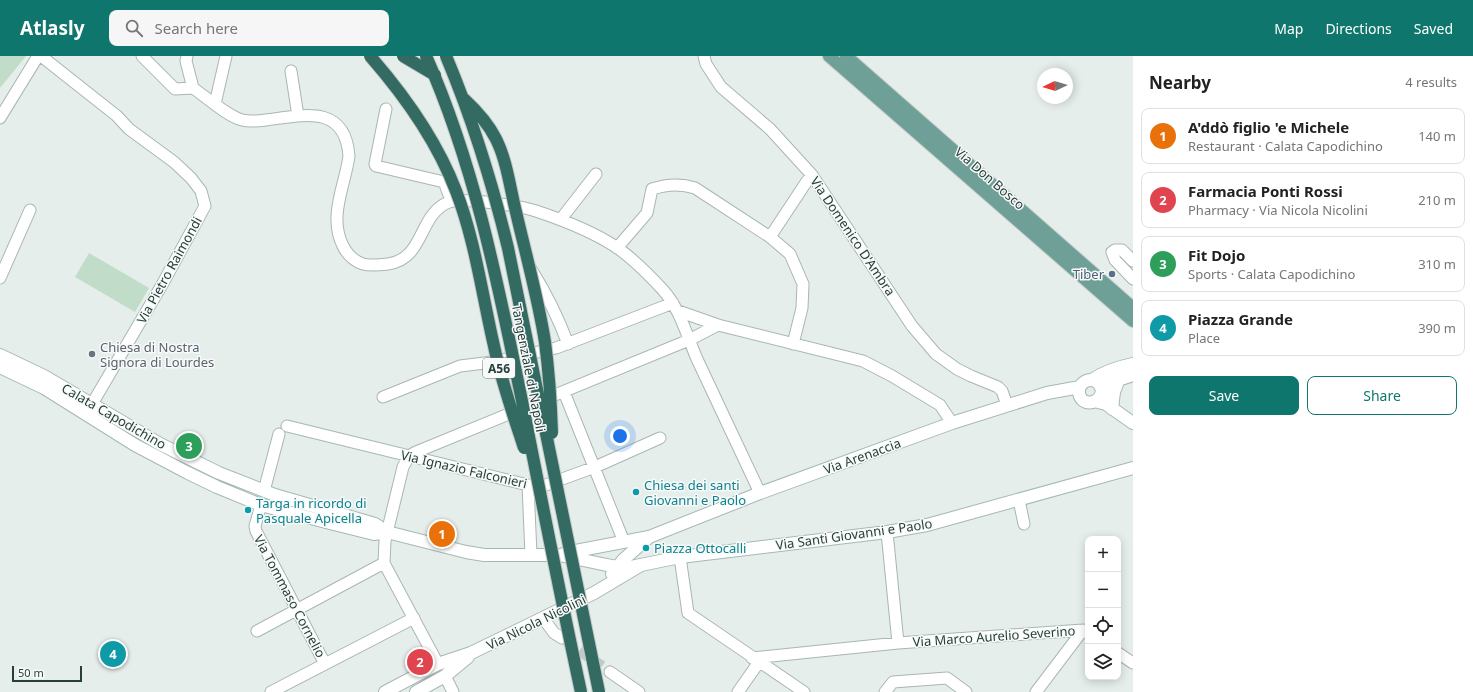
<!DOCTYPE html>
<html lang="en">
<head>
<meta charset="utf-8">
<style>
  :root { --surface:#fff; --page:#f6f6f6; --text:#222; --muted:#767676; --line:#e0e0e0; --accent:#0f766e }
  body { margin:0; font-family:"Noto Sans",sans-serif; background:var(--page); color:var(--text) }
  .controls { position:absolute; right:12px; bottom:12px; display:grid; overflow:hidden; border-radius:8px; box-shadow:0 2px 10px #0003 }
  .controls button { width:36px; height:36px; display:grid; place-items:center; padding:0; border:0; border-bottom:1px solid var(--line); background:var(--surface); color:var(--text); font:20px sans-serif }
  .compass { position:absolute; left:1037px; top:12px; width:36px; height:36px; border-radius:50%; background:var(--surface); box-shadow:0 2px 10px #0003; rotate:266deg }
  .scale { position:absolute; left:12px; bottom:10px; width:70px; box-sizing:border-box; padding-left:4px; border:2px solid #263f3a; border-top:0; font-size:11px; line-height:14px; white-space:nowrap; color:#263f3a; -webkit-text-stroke:3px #f7faf9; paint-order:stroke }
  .you { position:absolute; left:620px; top:380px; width:14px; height:14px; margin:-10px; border:3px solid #fff; border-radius:50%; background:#1a73e8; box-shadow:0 0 0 6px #1a73e833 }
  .badge { display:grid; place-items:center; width:26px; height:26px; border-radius:50%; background:var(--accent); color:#fff; font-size:13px; font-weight:700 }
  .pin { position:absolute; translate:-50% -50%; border:2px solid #fff; box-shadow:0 1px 4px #0006 }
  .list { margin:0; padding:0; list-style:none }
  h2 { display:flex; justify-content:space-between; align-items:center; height:52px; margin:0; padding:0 16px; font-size:17px }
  h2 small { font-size:13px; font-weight:400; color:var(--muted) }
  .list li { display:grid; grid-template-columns:26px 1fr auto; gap:12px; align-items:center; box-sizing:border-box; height:56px; margin:0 8px 8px; padding:0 8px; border:1px solid var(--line); border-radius:8px }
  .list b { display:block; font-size:15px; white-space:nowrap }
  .list p { margin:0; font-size:13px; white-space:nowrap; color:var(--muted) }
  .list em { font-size:13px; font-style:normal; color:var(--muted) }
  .actions { display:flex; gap:8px; padding:12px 16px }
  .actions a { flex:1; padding:9px 0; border:1px solid var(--accent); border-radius:8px; text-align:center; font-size:14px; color:var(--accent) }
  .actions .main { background:var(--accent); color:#fff }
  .icon { flex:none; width:22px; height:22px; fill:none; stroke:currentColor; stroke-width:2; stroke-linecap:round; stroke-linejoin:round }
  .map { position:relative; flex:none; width:1133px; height:636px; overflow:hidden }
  header { display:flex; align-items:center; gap:24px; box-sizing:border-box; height:56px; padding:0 20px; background:var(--accent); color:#fff }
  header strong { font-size:19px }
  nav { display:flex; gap:22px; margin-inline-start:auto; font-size:14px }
  .search { width:280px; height:36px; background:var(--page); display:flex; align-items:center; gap:10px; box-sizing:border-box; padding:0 14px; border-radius:8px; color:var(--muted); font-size:15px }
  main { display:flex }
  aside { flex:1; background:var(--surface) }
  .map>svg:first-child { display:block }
</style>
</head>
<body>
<header>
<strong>Atlasly</strong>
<div class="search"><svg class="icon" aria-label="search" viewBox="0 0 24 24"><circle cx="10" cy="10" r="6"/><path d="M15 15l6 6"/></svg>Search here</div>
<nav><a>Map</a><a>Directions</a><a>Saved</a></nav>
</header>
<main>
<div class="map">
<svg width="1133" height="636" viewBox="0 0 1133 636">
  <rect width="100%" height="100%" fill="#e6eeeb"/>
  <path fill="#c1ddca" d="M0 0H26L0 32Z
    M89 197 149 232 135 256 75 221Z"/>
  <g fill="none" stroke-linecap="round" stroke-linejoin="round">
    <path stroke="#c0cbc8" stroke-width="11" stroke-dasharray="11 5.5" stroke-linecap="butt" d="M566 585 610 616"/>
    <g stroke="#a9b6b2" stroke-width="13">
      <path id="minor" d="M41 0 117 60 129 73 174 106 191 122 201 135 205 150 163 227 92 348
        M142 0 175 33 193 32
        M187 0 186 5 193 32C206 41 227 60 242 64 250 66 258 65 266 64 304 59 345 48 349 100 345 130 328 160 343 190 347 198 354 205 363 208 371 210 380 209 388 208 425 203 418 158 449 146 462 141 521 150 536 155 563 164 592 175 616 191 631 201 650 220 663 234 680 253 687 280 697 303 718 348 739 392 760 437
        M704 0 706 8 721 31 770 73 812 119 912 270 936 298 957 313 971 320 998 331 1002 335 1007 349
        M291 15 298 60
        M215 48 226 0
        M386 53 375 108 376 110 444 126 451 144
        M0 62 38 0
        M561 163 596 118
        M770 181 807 125
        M617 192 647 157 652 133C667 128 680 127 695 132L770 181 790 198 803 228 802 252 793 288
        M1133 205 1122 194H1115L1112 196 1115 204 1133 223
        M531 213C546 237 558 261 568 288
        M0 222 30 154
        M678 255 718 269 863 305 892 320 940 349 952 367
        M564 336 624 486
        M383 341 460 310 493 306 556 292 673 247
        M287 370 528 429 543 430 595 411 660 382
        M528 429 531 499
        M264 435 279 378
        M1019 444 1024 468
        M261 449 255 470 256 475 325 608
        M887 476 898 587
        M680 501 688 557 804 636
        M543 562 554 577 562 582
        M257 575 384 507
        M1118 597 1133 607
        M752 602 898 587 1083 574 1088 577
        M438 608 384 507 385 485 403 411 409 400 416 396 689 284 718 269
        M610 616 639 636
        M445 620 453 636
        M271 636 414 562
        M738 636 759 606
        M885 636 893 626 947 622 966 636
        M1036 636 1083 574"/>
    </g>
    <g stroke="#a9b6b2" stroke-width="14">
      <path id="tertiary" d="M612 518 623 504 649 481
        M385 636 438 608 471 597 594 537 641 509
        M416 636 445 620 468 601"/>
    </g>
    <g stroke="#a5b9b3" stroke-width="14">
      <path id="secondary" d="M0 299 44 320 160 388 219 417 275 439 375 468 387 476 466 496 484 499H559L602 508 617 511H631L680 501 887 476 927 469 1133 412
        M0 311 44 332 135 389 188 417 217 431 261 449 326 466 374 478 387 476
        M1092 324C1105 315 1118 311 1133 308
        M1100 330 1133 319
        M1102 334C1101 349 1081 351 1079 337 1078 326 1091 320 1098 327 1103 332 1104 342 1106 348
        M1098 346 1106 348 1133 367
        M1112 353 1114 336 1119 323
        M565 497 649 481 760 437 952 367 1047 337 1080 331"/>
    </g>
    <g stroke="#c2c9c8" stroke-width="14">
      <path id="primary" d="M829 0 1133 265
        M846 0 1133 252"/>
    </g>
    <use href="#minor" stroke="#fff" stroke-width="11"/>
    <use href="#tertiary" stroke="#fff" stroke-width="12"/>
    <use href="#secondary" stroke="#fff" stroke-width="12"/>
    <use href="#primary" stroke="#6ea097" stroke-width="12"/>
    <g stroke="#c2c9c8" stroke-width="14" stroke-linecap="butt">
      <path id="motorway-bridge" d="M370 0C405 40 437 85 456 135 475 184 482 238 494 290 501 324 513 358 524 392
        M403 0 435 19
        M426 0C475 110 498 228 522 345 541 442 560 539 581 636
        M446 0C472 62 492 126 508 192L599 636
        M464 43C477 55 488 67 496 83 507 105 510 132 516 156 526 199 538 242 545 286 549 316 551 346 552 377"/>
    </g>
    <use href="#motorway-bridge" stroke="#336a62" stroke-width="12"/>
  </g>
  <circle fill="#5c6f8a" stroke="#f7faf9" stroke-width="1.5" cx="1112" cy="218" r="4"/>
  <circle fill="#6b7280" stroke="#f7faf9" stroke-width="1.5" cx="92" cy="298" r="4"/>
  <g fill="#0f9aa8" stroke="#f7faf9" stroke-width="1.5">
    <circle cx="636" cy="436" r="4"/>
    <circle cx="248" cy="454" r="4"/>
    <circle cx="646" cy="492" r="4"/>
  </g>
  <g text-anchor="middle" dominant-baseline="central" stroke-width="3" stroke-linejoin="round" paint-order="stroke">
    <rect fill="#f7faf9" stroke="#657773" stroke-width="1" x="483" y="302" width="32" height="20" rx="3"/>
    <g font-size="12" font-weight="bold" fill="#263f3a">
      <text x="499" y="312">A56</text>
    </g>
    <g font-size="13" fill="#263f3a" stroke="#f7faf9">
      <text transform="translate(990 122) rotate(41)">Via Don Bosco</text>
      <text transform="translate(853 180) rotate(56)">Via Domenico D'Ambra</text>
      <text transform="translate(169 214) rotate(-61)">Via Pietro Raimondi</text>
      <text transform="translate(529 312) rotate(79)">Tangenziale di Napoli</text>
      <text transform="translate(114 360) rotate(30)">Calata Capodichino</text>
      <text transform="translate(862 400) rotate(-20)">Via Arenaccia</text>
      <text transform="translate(464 413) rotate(13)">Via Ignazio Falconieri</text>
      <text transform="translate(854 478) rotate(-8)">Via Santi Giovanni e Paolo</text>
      <text transform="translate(290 540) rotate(62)">Via Tommaso Cornelio</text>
      <text transform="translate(536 566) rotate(-26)">Via Nicola Nicolini</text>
      <text transform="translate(994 580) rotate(-4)">Via Marco Aurelio Severino</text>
    </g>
    <g font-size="13" fill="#4e5e75" stroke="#f7faf9" text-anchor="end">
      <text x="1104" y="218">Tiber</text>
    </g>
    <g font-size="13" fill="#5b616d" stroke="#f7faf9" text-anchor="start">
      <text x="100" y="291">Chiesa di Nostra<tspan x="100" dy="15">Signora di Lourdes</tspan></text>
    </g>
    <g font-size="13" fill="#0d838f" stroke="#f7faf9" text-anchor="start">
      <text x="644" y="429">Chiesa dei santi<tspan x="644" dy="15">Giovanni e Paolo</tspan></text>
      <text x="256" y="447">Targa in ricordo di<tspan x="256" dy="15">Pasquale Apicella</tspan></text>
      <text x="654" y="492">Piazza Ottocalli</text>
    </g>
  </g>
</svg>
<div class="controls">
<button>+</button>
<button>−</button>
<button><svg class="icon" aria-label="locate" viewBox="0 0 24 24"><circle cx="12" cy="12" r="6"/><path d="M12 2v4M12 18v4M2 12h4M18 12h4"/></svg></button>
<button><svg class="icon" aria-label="layers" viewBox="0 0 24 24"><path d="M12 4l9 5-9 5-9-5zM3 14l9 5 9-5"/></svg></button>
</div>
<svg class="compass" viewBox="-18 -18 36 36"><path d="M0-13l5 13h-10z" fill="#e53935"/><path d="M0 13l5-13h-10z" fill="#767676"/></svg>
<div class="scale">50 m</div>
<div class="you"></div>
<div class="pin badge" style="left:442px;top:478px;background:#e8710a">1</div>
<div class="pin badge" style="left:420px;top:606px;background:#e0444e">2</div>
<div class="pin badge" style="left:189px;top:390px;background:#2e9e5b">3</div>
<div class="pin badge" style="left:113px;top:598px;background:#0f9aa8">4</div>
</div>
<aside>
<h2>Nearby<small>4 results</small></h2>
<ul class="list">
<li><span class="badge" style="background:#e8710a">1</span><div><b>A'ddò figlio 'e Michele</b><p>Restaurant · Calata Capodichino</p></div><em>140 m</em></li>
<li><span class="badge" style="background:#e0444e">2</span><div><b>Farmacia Ponti Rossi</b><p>Pharmacy · Via Nicola Nicolini</p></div><em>210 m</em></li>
<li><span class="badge" style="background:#2e9e5b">3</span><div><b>Fit Dojo</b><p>Sports · Calata Capodichino</p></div><em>310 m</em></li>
<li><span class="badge" style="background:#0f9aa8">4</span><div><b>Piazza Grande</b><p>Place</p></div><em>390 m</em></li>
</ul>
<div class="actions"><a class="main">Save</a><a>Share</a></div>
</aside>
</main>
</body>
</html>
